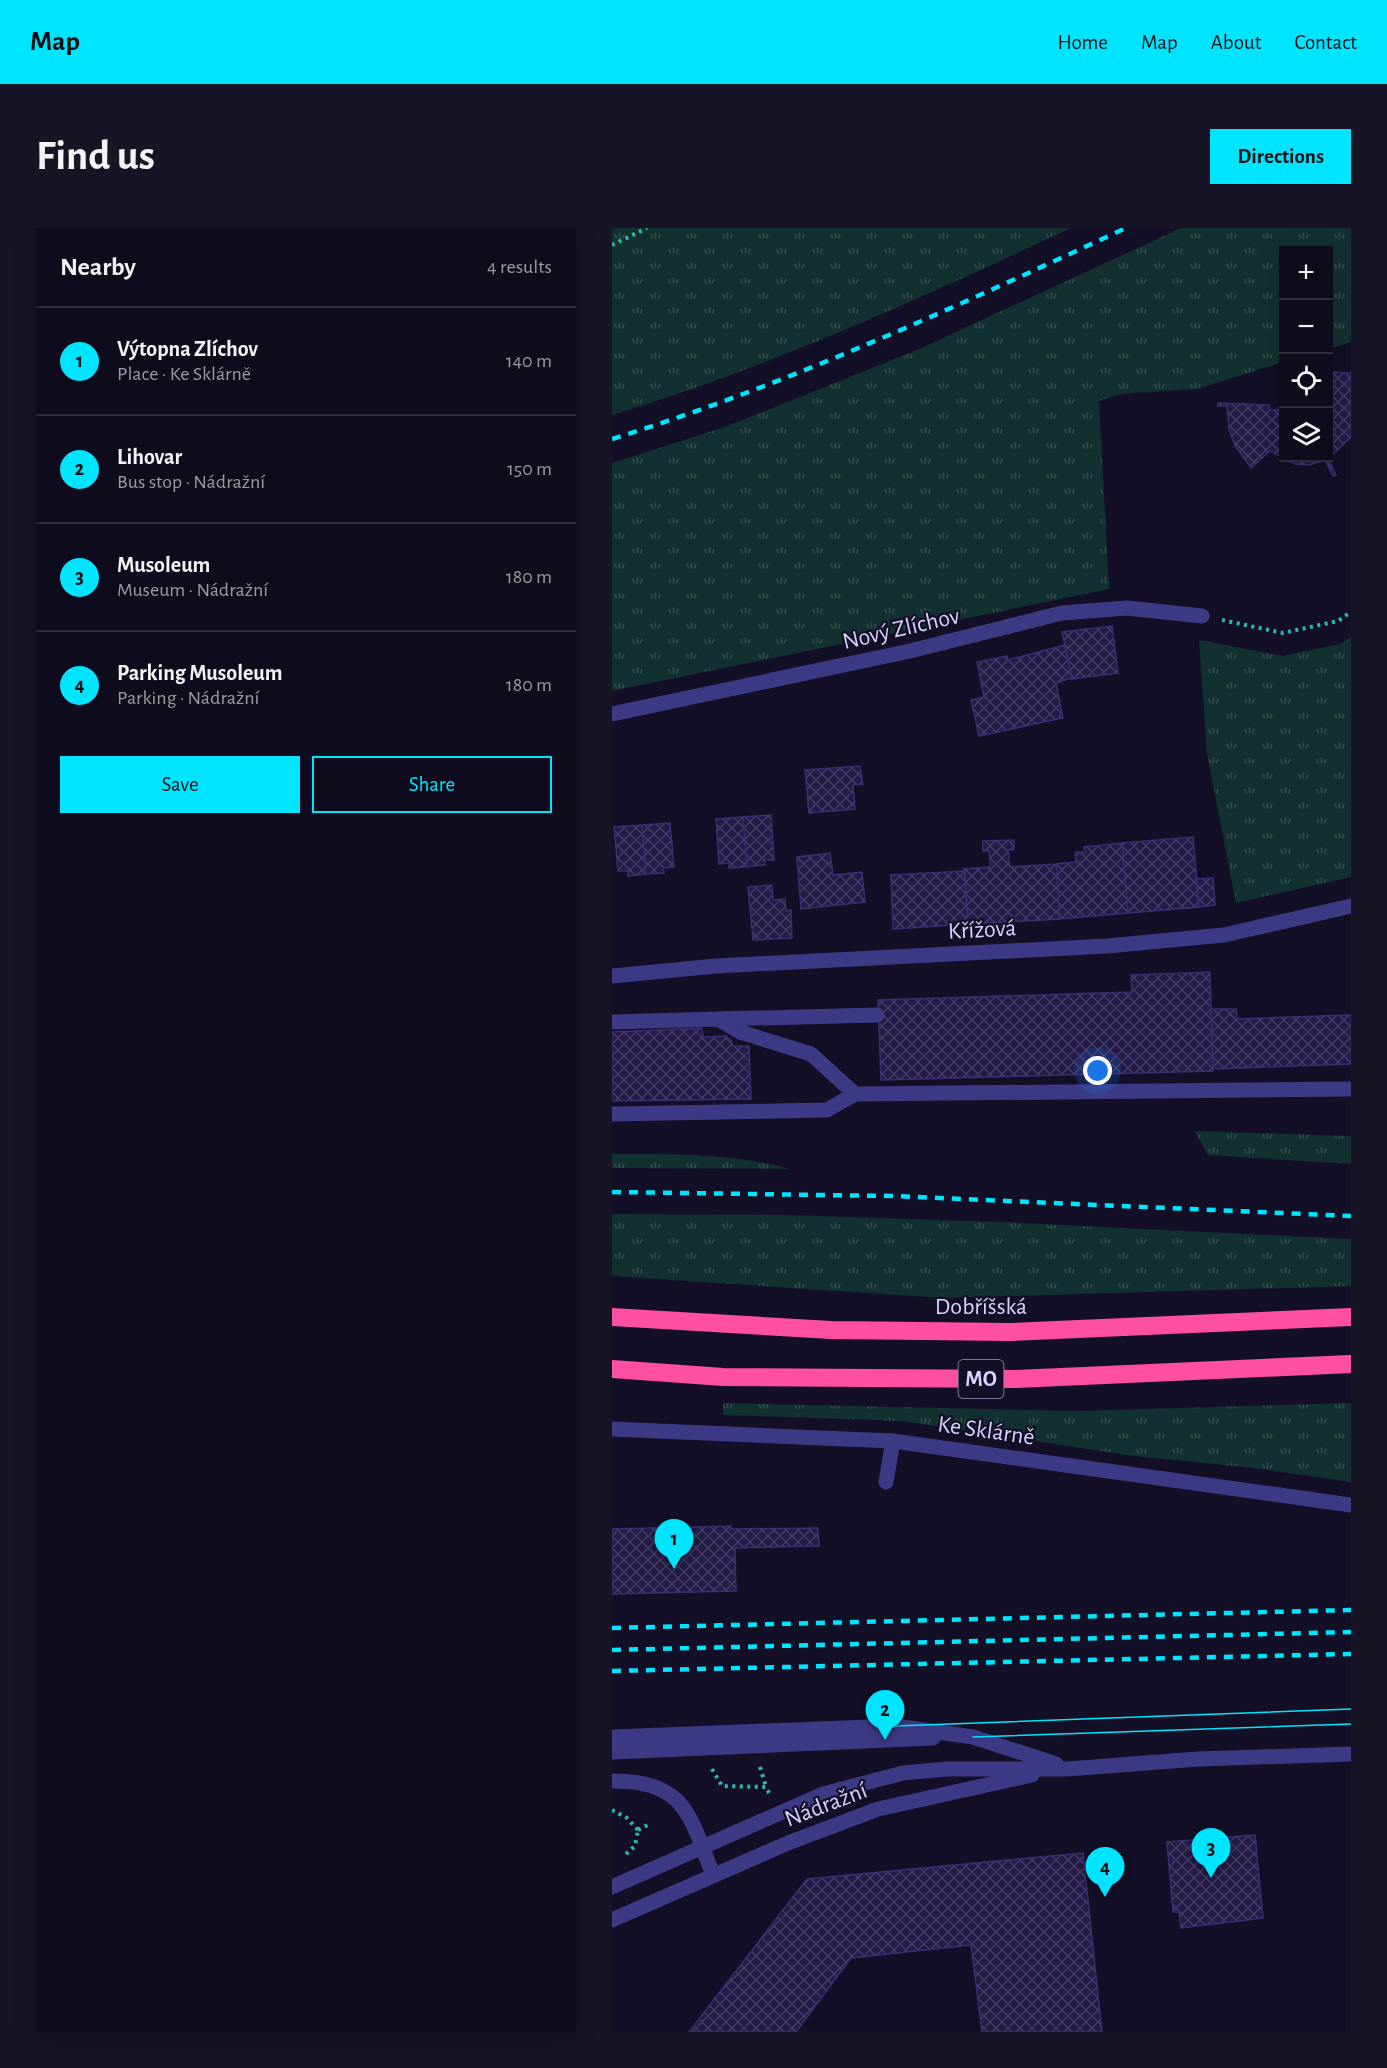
<!DOCTYPE html>
<html lang="en">
<head>
<meta charset="utf-8">
<style>
  :root { --surface:#0e0b1c; --page:#171425; --text:#f1f3f6; --muted:#9b9ba3; --line:#2e2b3b; --accent:#00e5ff }
  body { margin:0; font-family:"Alegreya Sans",sans-serif; background:var(--page); color:var(--text) }
  .controls { position:absolute; right:18px; top:18px; display:grid; overflow:hidden; border-radius:0px; box-shadow:0 6px 24px #0002 }
  .controls button { width:54px; height:54px; display:grid; place-items:center; padding:0; border:0; border-bottom:2px solid var(--line); background:var(--surface); color:var(--text); font:30px sans-serif }
  .you { position:absolute; left:486px; top:843px; width:21px; height:21px; margin:-15px; border:4px solid #fff; border-radius:50%; background:#1a73e8; box-shadow:0 0 0 9px #1a73e833 }
  .badge { display:grid; place-items:center; width:39px; height:39px; border-radius:50%; background:var(--accent); color:#111; font-size:20px; font-weight:700 }
  .pin { position:absolute; translate:-50% -50px; filter:drop-shadow(0 2px 3px #0008) }
  .pin::after { content:''; position:absolute; top:32px; width:21px; height:18px; background:inherit; clip-path:polygon(0 0,100% 0,50% 100%) }
  .list { margin:0; padding:0; list-style:none }
  h2 { display:flex; justify-content:space-between; align-items:center; height:78px; margin:0; padding:0 24px; font-size:26px }
  h2 small { font-size:20px; font-weight:400; color:var(--muted) }
  .list li { display:grid; grid-template-columns:39px 1fr auto; gap:18px; align-items:center; box-sizing:border-box; height:108px; padding:0 24px; border-top:2px solid var(--line) }
  .list b { display:block; font-size:22px; white-space:nowrap }
  .list p { margin:0; font-size:20px; white-space:nowrap; color:var(--muted) }
  .list em { font-size:20px; font-style:normal; color:var(--muted) }
  .actions { display:flex; gap:12px; padding:18px 24px }
  .actions a { flex:1; padding:14px 0; border:2px solid var(--accent); border-radius:0px; text-align:center; font-size:21px; color:var(--accent) }
  .actions .main { background:var(--accent); color:#111 }
  .icon { flex:none; width:33px; height:33px; fill:none; stroke:currentColor; stroke-width:2; stroke-linecap:round; stroke-linejoin:round }
  .map { position:relative; flex:none; width:739px; height:1804px; overflow:hidden; border-radius:0px }
  header { display:flex; align-items:center; gap:36px; box-sizing:border-box; height:84px; padding:0 30px; background:var(--accent); color:#111 }
  header strong { font-size:28px }
  nav { display:flex; gap:33px; margin-inline-start:auto; font-size:21px }
  .intro { display:flex; align-items:center; justify-content:space-between; box-sizing:border-box; height:144px; padding:0 36px }
  h1 { margin:0; font-size:42px }
  .button { padding:15px 27px; border-radius:0px; background:var(--accent); color:#111; font-size:21px; font-weight:700 }
  main { display:flex; gap:36px; padding:0 36px }
  aside { flex:1; background:var(--surface); border-radius:0px; box-shadow:0 6px 24px #0002 }
  .map>svg:first-child { display:block }
</style>
</head>
<body>
<header>
<strong>Map</strong>
<nav><a>Home</a><a>Map</a><a>About</a><a>Contact</a></nav>
</header>
<div class="intro"><h1>Find us</h1><a class="button">Directions</a></div>
<main>
<aside>
<h2>Nearby<small>4 results</small></h2>
<ul class="list">
<li><span class="badge">1</span><div><b>Výtopna Zlíchov</b><p>Place · Ke Sklárně</p></div><em>140 m</em></li>
<li><span class="badge">2</span><div><b>Lihovar</b><p>Bus stop · Nádražní</p></div><em>150 m</em></li>
<li><span class="badge">3</span><div><b>Musoleum</b><p>Museum · Nádražní</p></div><em>180 m</em></li>
<li><span class="badge">4</span><div><b>Parking Musoleum</b><p>Parking · Nádražní</p></div><em>180 m</em></li>
</ul>
<div class="actions"><a class="main">Save</a><a>Share</a></div>
</aside>
<div class="map">
<svg width="739" height="1804" viewBox="0 0 739 1804">
  <defs>
    <pattern id="grass-tufts" width="24" height="20" patternUnits="userSpaceOnUse" patternTransform="scale(1.5)"><rect width="24" height="20" fill="#12302f"/><path d="M3 7l-1-3M5 7V3M7 7l1-3M15 17l-1-3M17 17v-4M19 17l1-3" fill="none" stroke="#344d4e"/></pattern>
    <pattern id="building-cross-hatch" width="8" height="8" patternUnits="userSpaceOnUse" patternTransform="scale(1.5)"><rect width="8" height="8" fill="#241b47"/><path d="M0 0l8 8M0 8l8-8" fill="none" stroke="#433b63"/></pattern>
  </defs>
  <rect width="100%" height="100%" fill="#130f26"/>
  <path fill="url(#grass-tufts)" d="M0 0H459C309 70 159 139 0 187Z
    M569 0H739V114L717 121 716 22H672L671 134 585 161 508 166 487 173 497 361 0 463V235L113 199 305 122Z
    M739 409V649L624 675 595 526 587 412 671 428 728 416Z
    M583 903 739 908V936L596 927Z
    M0 926C59 926 121 925 178 941L0 940Z
    M0 986 176 987 389 994 739 1011V1058L332 1070 0 1048Z
    M111 1175 464 1183 739 1175V1254L642 1240 522 1228 290 1193 111 1187Z"/>
  <path fill="url(#building-cross-hatch)" stroke="#3b2d73" stroke-width="1.5" d="M720 144 739 145V209L716 231 724 247 721 248 713 232 697 237 683 236 658 223 639 240 623 218 617 201 615 178H606V175L657 177V182H666L672 173V230H716V163L720 161Z
    M500 398 506 445 460 451 450 404Z
    M453 417 460 450 444 455 451 490 367 508 359 472 372 469 365 434 395 428 396 432Z
    M248 538 251 556 241 557 243 581 197 585 193 542Z
    M159 587 162 632H153V637L135 639 131 589Z
    M131 589 135 639 117 640V635L107 636 104 591Z
    M58 595 62 639 51 640 52 645 34 646 30 597Z
    M30 597 34 646 16 648V643H6L2 599Z
    M581 609 587 679 516 685 510 615Z
    M402 612V622H396L398 639 444 636 448 691 356 696 352 641 378 639 377 623H371V613Z
    M510 615 516 685 448 691 444 636 464 634 463 624H473L472 619Z
    M218 625 221 647 250 644 253 674 189 681 185 629Z
    M353 643 356 696 281 701 279 647Z
    M601 650 603 677 587 679 584 651Z
    M160 657 161 672 173 671 174 683 179 682 180 710 141 712 136 659Z
    M598 744 601 843 269 852 266 772 520 764 519 747Z
    M599 781H624L625 791 739 787V836L601 841Z
    M90 800 91 809 114 808 120 813V818H137L139 871 0 873V804Z
    M119 1298V1301L206 1300 207 1318 123 1320 124 1363 0 1366V1301Z
    M643 1607 651 1690 569 1700 567 1684H561L555 1614Z
    M471 1625 490 1804H370L359 1717 239 1730 184 1804H77L195 1651Z"/>
  <g fill="none" stroke-linecap="round" stroke-linejoin="round">
    <path stroke="#2fb8b0" stroke-width="4" stroke-dasharray="3 4.5" stroke-linecap="butt" d="M0 17 35 0
      M610 392 671 405 726 393 739 384
      M148 1539 154 1559
      M100 1541 110 1558 154 1559 157 1565
      M0 1582 15 1590 26 1602
      M26 1602 36 1597
      M14 1626 23 1618 26 1602"/>
    <path stroke="#3d3a85" stroke-width="15" d="M0 486 298 423 450 385 515 380 590 388
      M0 748 104 738 495 718 612 707 739 678
      M106 791 265 787
      M0 794 106 791 128 804 199 826 243 866 739 861
      M0 886 215 882 243 866
      M0 1201 281 1213 739 1277
      M274 1254 281 1213
      M0 1509 283 1498 361 1509 444 1536
      M0 1524 321 1510
      M0 1553C74 1552 78 1589 101 1647
      M0 1659 211 1566 291 1545 335 1541H455L586 1531 739 1526
      M0 1692 176 1615 266 1581 420 1547"/>
    <path stroke="#ff4fa3" stroke-width="18" d="M0 1089 219 1102 400 1104 739 1089
      M0 1141 111 1149 404 1151 739 1136"/>
    <path stroke="#00e5ff" stroke-width="1.5" d="M283 1498 739 1481
      M361 1509 739 1496"/>
    <path stroke="#00e5ff" stroke-width="4.5" stroke-dasharray="9 8" stroke-linecap="butt" d="M0 211C178 156 345 78 514 0
      M0 964 281 968 739 988
      M0 1400 739 1382
      M0 1422 739 1404
      M0 1443 739 1426"/>
  </g>
  <g text-anchor="middle" dominant-baseline="central" stroke-width="4.5" stroke-linejoin="round" paint-order="stroke">
    <rect fill="#130f26" stroke="#9e99be" stroke-width="1.5" x="346.5" y="1132" width="45" height="38" rx="4.5"/>
    <g font-size="22" font-weight="bold" fill="#d9d4ff">
      <text x="369" y="1151">MO</text>
    </g>
    <g font-size="24" fill="#d9d4ff" stroke="#130f26">
      <text transform="translate(289 401) rotate(-13)">Nový Zlíchov</text>
      <text transform="translate(370 702) rotate(-3)">Křížová</text>
      <text x="369" y="1079">Dobříšská</text>
      <text transform="translate(374 1203) rotate(8)">Ke Sklárně</text>
      <text transform="translate(214 1577) rotate(-21)">Nádražní</text>
    </g>
  </g>
</svg>
<div class="controls">
<button>+</button>
<button>−</button>
<button><svg class="icon" aria-label="locate" viewBox="0 0 24 24"><circle cx="12" cy="12" r="6"/><path d="M12 2v4M12 18v4M2 12h4M18 12h4"/></svg></button>
<button><svg class="icon" aria-label="layers" viewBox="0 0 24 24"><path d="M12 4l9 5-9 5-9-5zM3 14l9 5 9-5"/></svg></button>
</div>
<div class="you"></div>
<div class="pin badge" style="left:62px;top:1341px">1</div>
<div class="pin badge" style="left:273px;top:1512px">2</div>
<div class="pin badge" style="left:599px;top:1650px">3</div>
<div class="pin badge" style="left:493px;top:1669px">4</div>
</div>
</main>
</body>
</html>
